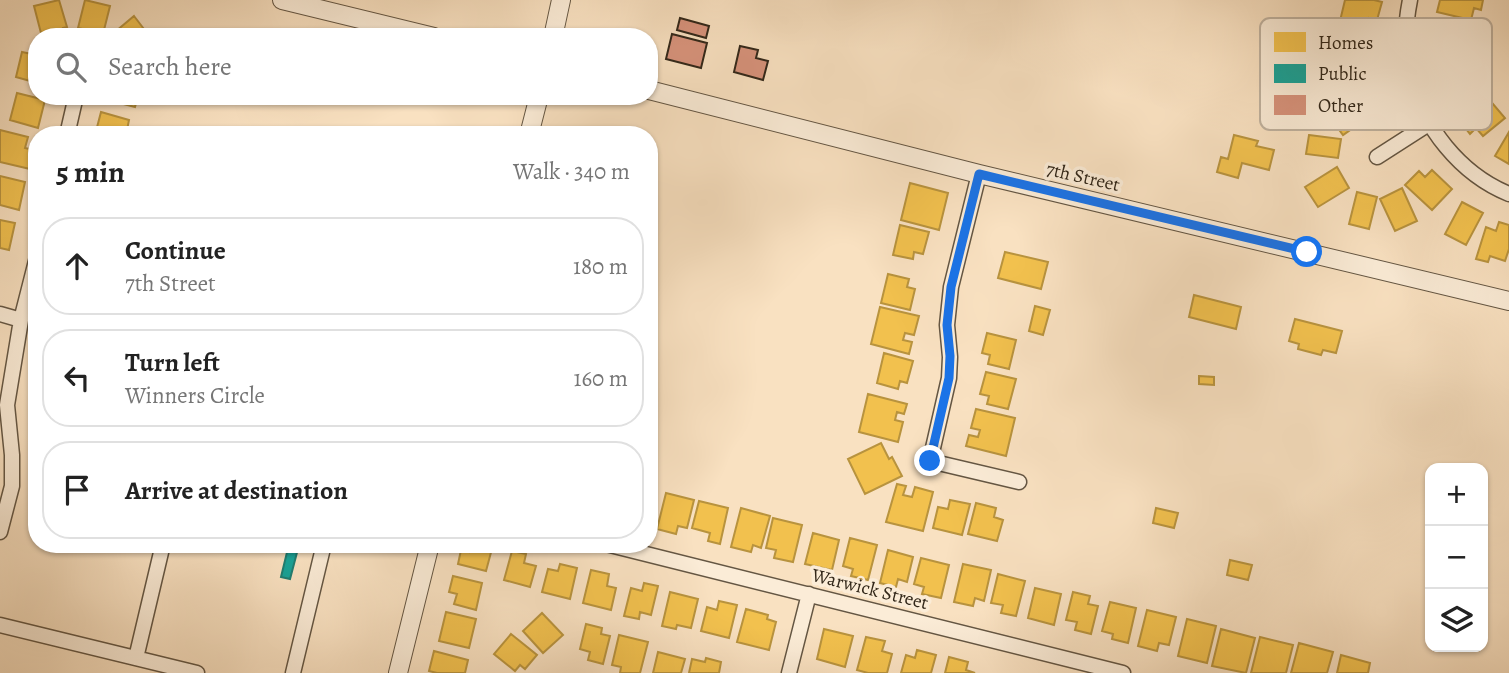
<!DOCTYPE html>
<html lang="en">
<head>
<meta charset="utf-8">
<style>
  :root { --surface:#fff; --page:#f2f2f2; --text:#222; --muted:#767676; --line:#e0e0e0 }
  body { margin:0; font-family:Alegreya,serif; background:var(--page); color:var(--text) }
  .controls { position:absolute; right:21px; bottom:21px; display:grid; overflow:hidden; border-radius:14px; box-shadow:0 2px 5px #0004 }
  .controls button { width:63px; height:63px; display:grid; place-items:center; padding:0; border:0; border-bottom:2px solid var(--line); background:var(--surface); color:var(--text); font:35px sans-serif }
  .stop { position:absolute; width:21px; height:21px; margin:-16px; border:5px solid #1a73e8; border-radius:50%; background:#fff }
  .stop.end { background:#1a73e8; border-color:#fff; box-shadow:0 2px 7px #0008 }
  .list { margin:0; padding:0; list-style:none }
  h2 { display:flex; justify-content:space-between; align-items:center; height:91px; margin:0; padding:0 28px; font-size:30px }
  h2 small { font-size:23px; font-weight:400; color:var(--muted) }
  .list li { display:grid; grid-template-columns:46px 1fr auto; gap:21px; align-items:center; box-sizing:border-box; height:98px; margin:0 14px 14px; padding:0 14px; border:2px solid var(--line); border-radius:28px }
  .list b { display:block; font-size:26px; white-space:nowrap }
  .list p { margin:0; font-size:23px; white-space:nowrap; color:var(--muted) }
  .list em { font-size:23px; font-style:normal; color:var(--muted) }
  .icon { flex:none; width:38px; height:38px; fill:none; stroke:currentColor; stroke-width:2; stroke-linecap:round; stroke-linejoin:round }
  .map { position:relative; flex:none; width:1509px; height:673px; overflow:hidden }
  .search { position:absolute; background:var(--surface); box-shadow:0 2px 5px #0004; left:28px; top:28px; width:630px; height:77px; display:flex; align-items:center; gap:18px; box-sizing:border-box; padding:0 24px; border-radius:28px; color:var(--muted); font-size:26px }
  .panel { position:absolute; background:var(--surface); box-shadow:0 2px 5px #0004; left:28px; top:126px; width:630px; height:427px; border-radius:28px }
  .map>svg:first-child { display:block }
</style>
</head>
<body>
<div class="map">
<svg width="1509" height="673" viewBox="0 0 1509 673">
  <rect width="100%" height="100%" fill="#f9e1c1"/>
  <filter id="stains"><feTurbulence type="fractalNoise" baseFrequency=".00286" numOctaves="4"/><feColorMatrix values="0 0 0 0 .2 0 0 0 0 .09 0 0 0 0 .02 0 0 0 .5 -.17"/></filter>
  <radialGradient id="worn" r=".72"><stop offset=".6" stop-color="#630" stop-opacity="0"/><stop offset="1" stop-color="#630" stop-opacity=".3"/></radialGradient>
  <path fill="#f2c14e" stroke="#b8933e" stroke-width="2" d="M59 0 67 27 63 28 65 36 42 37 34 6Z
    M85 0 110 6 103 34 78 28Z
    M1345 0H1374L1382 2 1377 20 1369 18 1366 28 1340 21Z
    M1440 0H1483L1481 10 1474 8 1471 20 1437 12Z
    M134 16 150 37H109Z
    M22 52 37 55V83L16 77Z
    M1339 88 1363 121 1343 135 1319 102Z
    M17 93 45 100 38 128 10 120Z
    M113 96H138L135 107 112 101Z
    M1487 97 1505 118 1483 136 1476 128 1470 134 1459 120Z
    M101 112 129 120 126 135H95Z
    M0 130 28 137 25 148 34 150 30 169 0 162Z
    M1509 132V164L1495 156Z
    M1234 135 1258 141 1256 146 1274 150 1269 170 1242 163 1238 178 1217 172 1221 157 1228 159Z
    M1309 135 1341 139 1338 158 1306 154Z
    M1337 167 1349 188 1318 207 1305 187Z
    M1432 170 1452 189 1432 210 1405 185 1419 171 1425 177Z
    M0 176 25 182 19 210 0 205Z
    M910 183 948 193 939 230 901 220Z
    M1402 188 1417 221 1395 231 1380 199Z
    M1357 192 1377 197 1369 229 1349 224Z
    M1462 202 1483 213 1466 245 1445 234Z
    M0 220 15 223 9 250 0 248Z
    M1499 222 1509 225V249L1505 261 1490 256 1488 262 1476 259 1486 227 1496 231Z
    M900 225 929 232 923 254 914 252 913 259 893 255Z
    M1005 252 1048 262 1041 289 998 278Z
    M888 274 909 279 907 287 915 289 910 310 881 303Z
    M1194 295 1241 307 1236 329 1189 317Z
    M1035 306 1050 310 1043 335 1029 331Z
    M880 307 919 316 914 335 905 333 903 340 912 342 909 354 871 344Z
    M1295 319 1342 331 1336 353 1323 350 1321 355 1298 349 1299 344 1289 341Z
    M987 333 1016 340 1009 369 988 364 990 355 982 353Z
    M884 353 913 361 907 383 900 381 898 389 877 383Z
    M986 372 1016 379 1008 409 987 404 989 396 980 394Z
    M1199 376 1214 377V385L1199 384Z
    M868 394 907 404 904 414 897 412 895 420 903 422 898 442 859 432Z
    M976 409 1015 418 1006 456 966 446 969 435 978 437 980 430 971 428Z
    M881 443 889 459 892 457 902 476 865 494 848 459Z
    M897 484 906 486 903 495 912 497 915 487 933 492 923 531 886 522Z
    M666 493 694 500 687 528 678 526 676 534 657 529Z
    M950 500 970 504 962 535 933 528 938 507 948 509Z
    M699 501 728 508 720 544 708 541 710 533 692 528Z
    M976 503 996 508 994 517 1003 520 997 541 968 534Z
    M741 508 770 516 761 548 753 545 751 552 731 547Z
    M1156 508 1178 513 1174 528 1153 523Z
    M773 518 802 525 793 562 774 558 776 550 766 548Z
    M813 533 839 540 832 570 805 564Z
    M850 538 877 545 868 580 851 576 853 569 843 566Z
    M471 544 493 545 486 571 458 564 461 550 469 552Z
    M888 550 913 557 907 582 898 579 896 587 880 583Z
    M512 551 526 554 524 563 536 566 530 587 504 580Z
    M921 558 949 565 941 598 922 594 924 587 914 584Z
    M1230 560 1252 565 1248 580 1227 575Z
    M560 564 577 568 570 599 542 592 548 569 558 571Z
    M963 564 991 570 984 601 975 598 973 606 954 602Z
    M591 570 609 574 607 586 616 588 611 610 583 603Z
    M998 574 1025 581 1016 616 1001 613 1003 605 991 603Z
    M453 576 482 583 476 610 454 604 457 594 449 592Z
    M644 583 658 586 651 615 640 612 639 619 624 616 631 588 642 591Z
    M1035 588 1061 594 1054 625 1028 618Z
    M670 592 698 599 691 628 677 625 676 629 662 626Z
    M1073 592 1090 596 1088 604 1098 606 1091 634 1075 630 1077 622 1066 620Z
    M719 601 737 605 729 638 701 631 707 607 717 610Z
    M1110 602 1136 608 1128 643 1112 639 1113 634 1102 631Z
    M746 609 768 615 767 619 776 622 769 650 737 642Z
    M1147 610 1176 617 1169 645 1159 643 1157 651 1138 646Z
    M446 612 476 619 469 648 439 641Z
    M542 613 563 635 543 653 523 631Z
    M1187 619 1216 626 1207 663 1178 656Z
    M586 624 602 628 601 634 610 636 603 664 588 660 590 652 580 649Z
    M824 629 853 636 845 667 817 659Z
    M1221 629 1255 638 1246 673 1212 666Z
    M511 634 537 655 525 669 520 665 515 671 494 654Z
    M619 635 648 642 640 673H620L621 667 612 665Z
    M866 637 885 641 882 651 892 654 887 673H868L857 670Z
    M1260 637 1293 645 1286 673H1251Z
    M1299 643 1333 652 1327 673H1291Z
    M917 650 936 655 931 673H901L906 655 915 658Z
    M434 651 468 660 465 673H437L429 671Z
    M658 652 685 659 681 673H653Z
    M1341 655 1370 663 1368 673H1337Z
    M949 657 968 662 966 670 975 673H945Z
    M706 658 721 662 719 673H689L692 659 705 662Z"/>
  <path fill="#17a398" stroke="#1f7e72" stroke-width="2" d="M289 544 299 545 290 579 281 577Z"/>
  <path fill="#d7927b" stroke="#322719" stroke-width="2" d="M680 18 709 26 706 38 677 30Z
    M672 34 707 43 701 68 666 59Z
    M740 46 758 50 756 58 768 61 763 80 734 72Z"/>
  <g fill="none" stroke-linecap="round" stroke-linejoin="round">
    <g stroke="#645643" stroke-width="17">
      <path id="minor" d="M1410 0C1405 25 1404 51 1410 76 1423 127 1460 174 1509 194
        M67 135 76 96
        M1377 157 1430 123
        M979 174 951 287 947 325 950 357 949 378 930 461 1019 482
        M0 314 21 320
        M0 532 12 486V455L7 405 21 320 37 257
        M606 544 1123 673
        M0 625 197 673
        M136 658 163 544
        M293 673 324 544
        M789 673 809 594"/>
    </g>
    <g stroke="#645643" stroke-width="20">
      <path id="tertiary" d="M282 0 434 37
        M553 37 561 0
        M649 90 979 174 1509 301
        M529 135 539 96
        M398 673 430 544"/>
    </g>
    <use href="#minor" stroke="#fbecd7" stroke-width="14"/>
    <use href="#tertiary" stroke="#fbecd7" stroke-width="18"/>
  </g>
  <g fill="none" stroke-linecap="round" stroke-linejoin="round">
    <path stroke="#1a73e8" stroke-width="9" d="M930 461 949 378 950 356 947 325 951 287 979 174 1307 252"/>
  </g>
  <g text-anchor="middle" dominant-baseline="central" stroke-width="7" stroke-linejoin="round" paint-order="stroke">
    <g font-size="19" fill="#322719" stroke="#fbecd7">
      <text transform="translate(1083 177) rotate(13)">7th Street</text>
      <text transform="translate(870 589) rotate(14)">Warwick Street</text>
    </g>
  </g>
  <rect x="1260" y="18" width="232" height="112" rx="10" fill="#fbecd7" stroke="#bfb19e" stroke-width="2"/>
  <rect x="1274" y="32" width="32" height="20" fill="#f2c14e"/>
  <rect x="1274" y="64" width="32" height="19" fill="#17a398"/>
  <rect x="1274" y="95" width="32" height="20" fill="#d7927b"/>
  <g font-size="19" fill="#322719">
    <text x="1318" y="49">Homes</text>
    <text x="1318" y="80">Public</text>
    <text x="1318" y="112">Other</text>
  </g>
  <rect width="100%" height="100%" filter="url(#stains)"/>
  <rect width="100%" height="100%" fill="url(#worn)"/>
</svg>
<div class="controls">
<button>+</button>
<button>−</button>
<button><svg class="icon" aria-label="layers" viewBox="0 0 24 24"><path d="M12 4l9 5-9 5-9-5zM3 14l9 5 9-5"/></svg></button>
</div>
<div class="stop" style="left:1307px;top:252px"></div>
<div class="stop end" style="left:930px;top:461px"></div>
<div class="search"><svg class="icon" aria-label="search" viewBox="0 0 24 24"><circle cx="10" cy="10" r="6"/><path d="M15 15l6 6"/></svg>Search here</div>
<section class="panel">
<h2>5 min<small>Walk · 340 m</small></h2>
<ul class="list">
<li><svg class="icon" aria-label="ahead" viewBox="0 0 24 24"><path d="M12 20V5M6 11l6-6 6 6"/></svg><div><b>Continue</b><p>7th Street</p></div><em>180 m</em></li>
<li><svg class="icon" aria-label="left" viewBox="0 0 24 24"><path d="M17 20v-9H6M10 6l-5 5 5 5"/></svg><div><b>Turn left</b><p>Winners Circle</p></div><em>160 m</em></li>
<li><svg class="icon" aria-label="arrive" viewBox="0 0 24 24"><path d="M6 21V4h12l-3 4 3 4H6"/></svg><div><b>Arrive at destination</b></div></li>
</ul>
</section>
</div>
</body>
</html>
